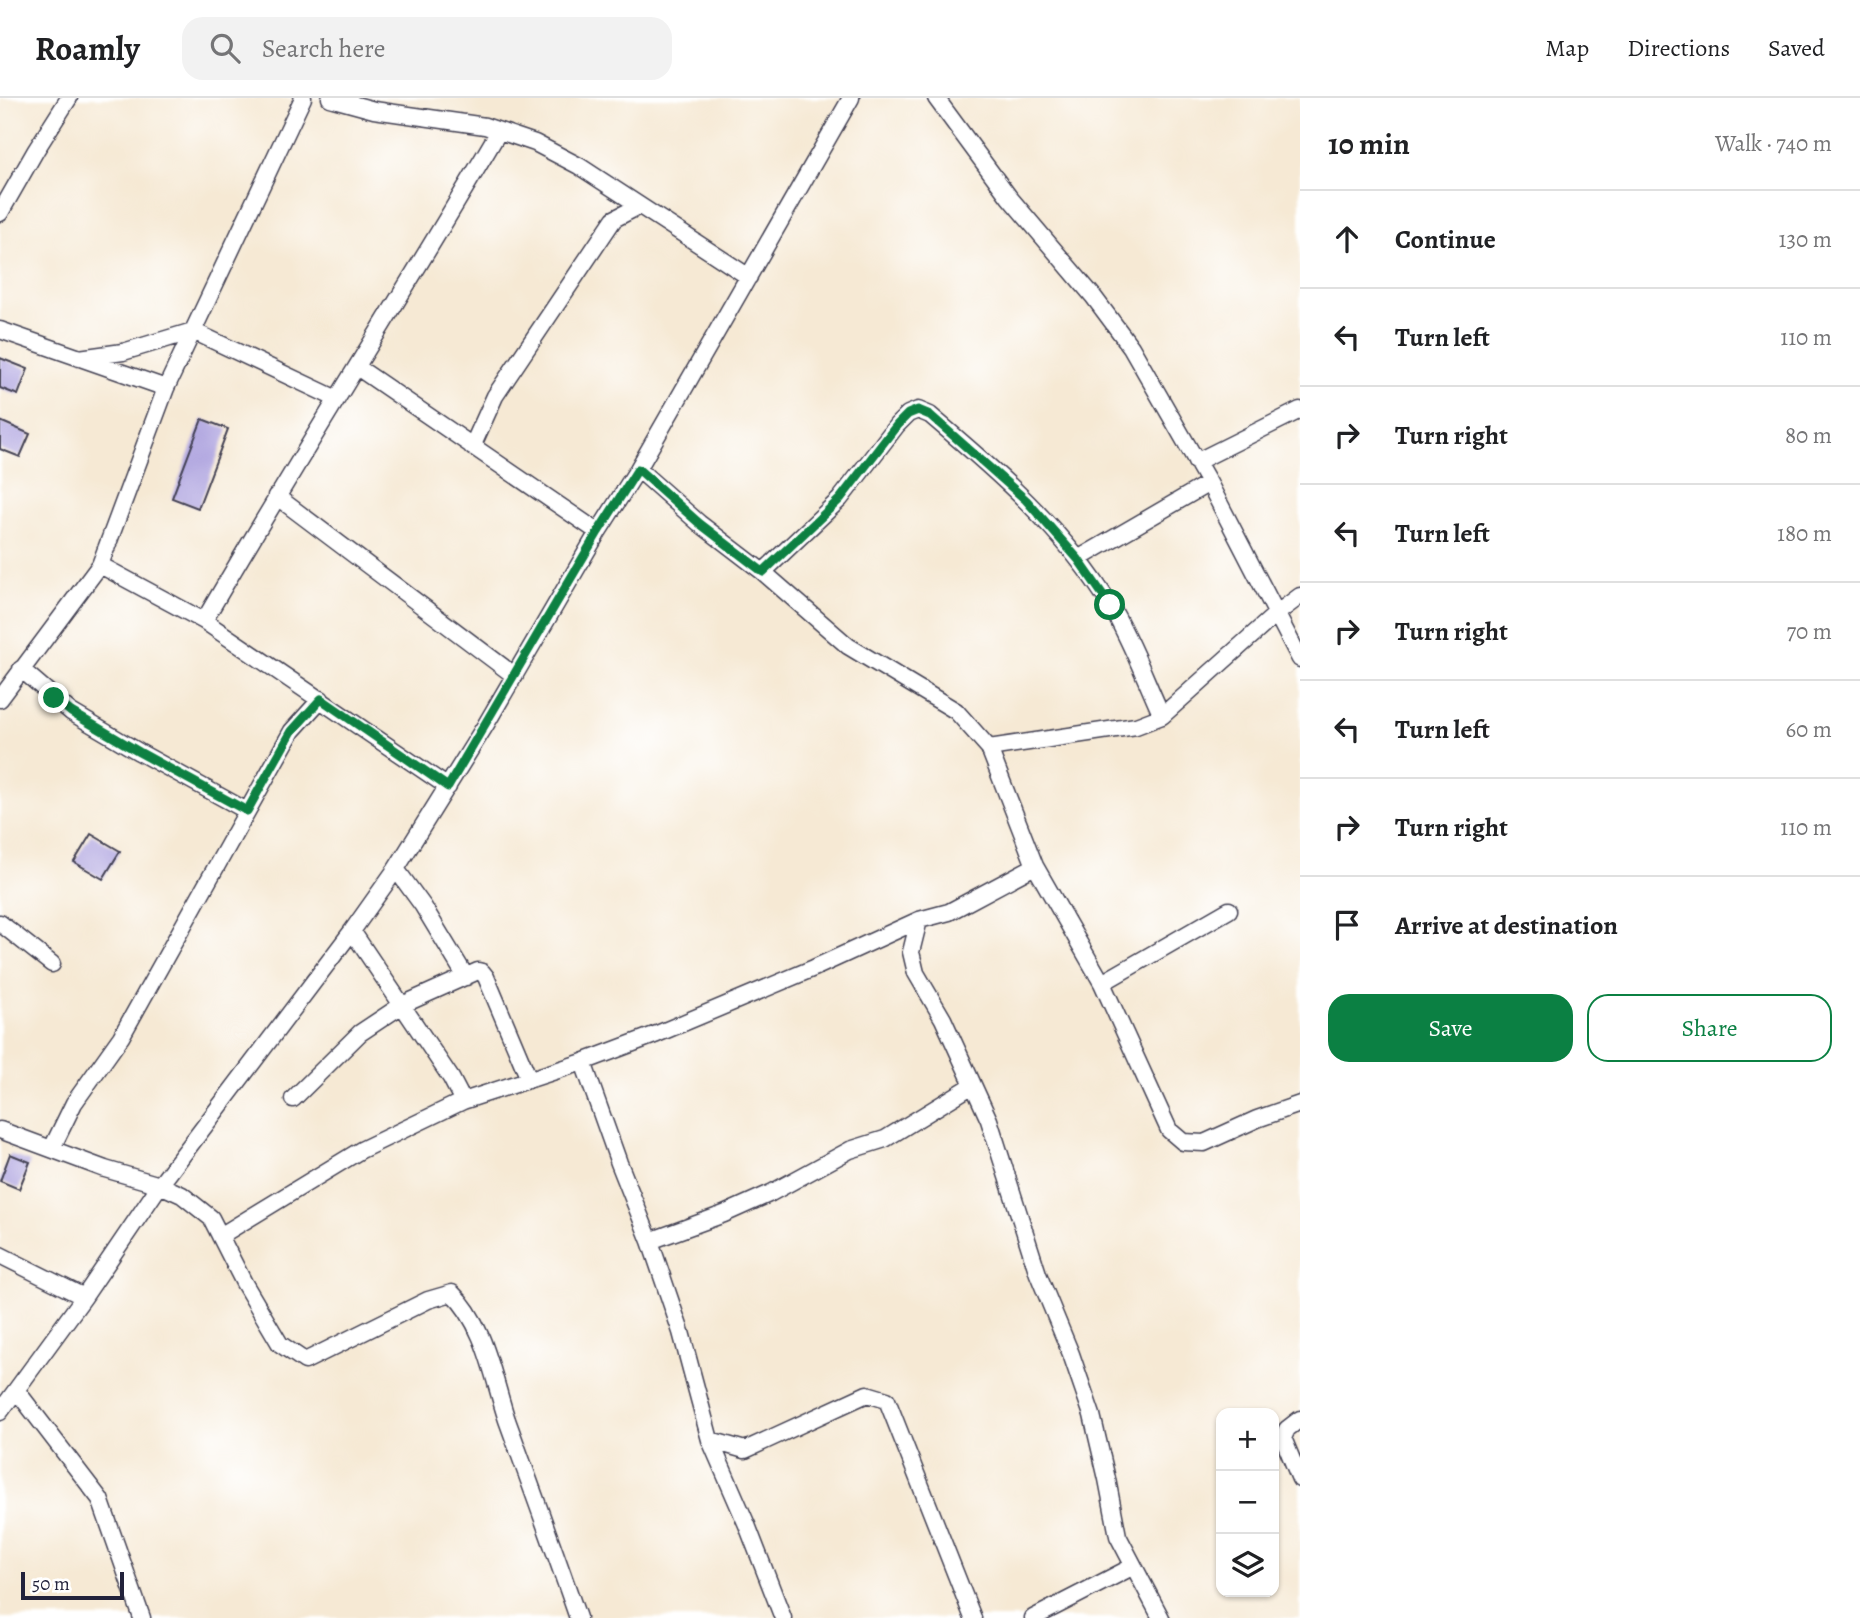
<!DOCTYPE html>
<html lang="en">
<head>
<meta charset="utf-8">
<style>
  :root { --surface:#fff; --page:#f2f2f2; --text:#202124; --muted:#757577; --line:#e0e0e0; --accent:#0b8043 }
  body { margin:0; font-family:Alegreya,serif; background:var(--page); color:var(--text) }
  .controls { position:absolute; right:21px; bottom:21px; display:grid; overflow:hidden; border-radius:14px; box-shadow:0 2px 5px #0004 }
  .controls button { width:63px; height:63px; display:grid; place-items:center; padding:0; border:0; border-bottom:2px solid var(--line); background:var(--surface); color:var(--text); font:35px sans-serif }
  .scale { position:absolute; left:21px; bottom:18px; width:103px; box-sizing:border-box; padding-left:7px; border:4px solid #22223b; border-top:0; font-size:19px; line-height:24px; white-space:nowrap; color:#22223b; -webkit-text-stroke:5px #fff; paint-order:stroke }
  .stop { position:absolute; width:21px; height:21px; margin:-16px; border:5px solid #0b8043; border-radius:50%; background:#fff }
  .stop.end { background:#0b8043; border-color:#fff; box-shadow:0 2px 7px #0008 }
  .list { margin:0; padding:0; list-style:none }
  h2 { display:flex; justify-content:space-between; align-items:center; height:91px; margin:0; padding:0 28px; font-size:30px }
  h2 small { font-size:23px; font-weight:400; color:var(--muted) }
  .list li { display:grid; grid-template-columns:46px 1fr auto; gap:21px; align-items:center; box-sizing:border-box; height:98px; padding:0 28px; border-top:2px solid var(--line) }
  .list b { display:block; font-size:26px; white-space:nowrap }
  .list em { font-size:23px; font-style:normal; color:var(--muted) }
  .actions { display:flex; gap:14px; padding:21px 28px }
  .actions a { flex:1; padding:16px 0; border:2px solid var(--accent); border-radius:21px; text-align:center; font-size:24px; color:var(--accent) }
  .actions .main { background:var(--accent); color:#fff }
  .icon { flex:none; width:38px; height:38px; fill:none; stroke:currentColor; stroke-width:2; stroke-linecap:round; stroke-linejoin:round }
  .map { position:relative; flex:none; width:1300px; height:1520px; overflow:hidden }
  header { display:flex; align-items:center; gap:42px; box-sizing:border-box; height:98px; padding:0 35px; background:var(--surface); border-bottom:2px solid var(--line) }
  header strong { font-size:33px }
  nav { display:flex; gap:38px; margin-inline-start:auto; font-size:24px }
  .search { width:490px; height:63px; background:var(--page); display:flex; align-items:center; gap:18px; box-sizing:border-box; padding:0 24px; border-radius:21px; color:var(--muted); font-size:26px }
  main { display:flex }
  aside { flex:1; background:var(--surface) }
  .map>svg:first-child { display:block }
</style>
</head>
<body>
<header>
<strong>Roamly</strong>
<div class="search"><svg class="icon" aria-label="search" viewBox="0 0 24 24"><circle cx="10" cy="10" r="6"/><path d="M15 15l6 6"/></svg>Search here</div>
<nav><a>Map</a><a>Directions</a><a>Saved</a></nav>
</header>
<main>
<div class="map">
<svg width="1300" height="1520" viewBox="0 0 1300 1520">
  <rect width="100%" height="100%" fill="#fff"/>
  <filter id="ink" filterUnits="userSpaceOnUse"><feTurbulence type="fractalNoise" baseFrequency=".0143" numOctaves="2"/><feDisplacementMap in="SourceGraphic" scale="14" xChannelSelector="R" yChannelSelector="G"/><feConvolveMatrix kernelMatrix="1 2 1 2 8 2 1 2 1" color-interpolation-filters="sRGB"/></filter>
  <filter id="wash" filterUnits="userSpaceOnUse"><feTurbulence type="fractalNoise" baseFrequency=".00686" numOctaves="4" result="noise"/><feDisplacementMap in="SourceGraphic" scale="28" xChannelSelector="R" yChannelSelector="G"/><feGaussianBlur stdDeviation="1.57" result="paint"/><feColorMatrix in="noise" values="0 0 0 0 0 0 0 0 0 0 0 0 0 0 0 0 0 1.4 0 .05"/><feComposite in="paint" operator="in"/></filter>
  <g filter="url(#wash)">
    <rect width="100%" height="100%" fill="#f6e9d4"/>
    <g id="blocks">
      <path fill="#b3a9e1" d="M0 260 28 271 18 297 0 290Z
        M202 321 228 331 198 410 172 400Z
        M0 323 30 336 20 359 0 351Z
        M91 736 120 753 103 781 74 764Z
        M10 1056 30 1064 19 1091 0 1083Z"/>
    </g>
  </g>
  <g filter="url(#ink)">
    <use href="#blocks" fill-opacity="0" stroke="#424052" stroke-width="2"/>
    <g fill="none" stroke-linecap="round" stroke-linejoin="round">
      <g stroke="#424052" stroke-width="19">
        <path id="minor" d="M330 0 374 12 485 28 535 45 579 68 749 179
          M936 0 1009 99 1093 198 1131 249 1209 385 1300 561
          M0 115 36 52 69 0
          M0 232 166 290
          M79 260 123 254 193 233 337 301
          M357 269 598 434
          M472 349 495 298 614 121 639 108
          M1196 364 1300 312
          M638 371 699 425 763 474 848 548 956 613 989 650 1035 768 1102 885 1169 1032 1183 1044 1204 1045 1257 1021 1300 1006
          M276 398 515 578
          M1078 461 1209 385
          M100 467 204 523 448 689
          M763 474 840 401 897 327 908 316 918 312 930 317C996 373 1064 431 1110 507 1131 542 1145 581 1162 618
          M204 523C299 358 403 197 499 33
          M21 571 71 614 139 654 247 713
          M0 601 100 467 166 290 303 0
          M989 650 1136 628 1162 618 1276 516 1300 498
          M396 771 423 808 466 879
          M919 822 911 854 916 875 943 921 989 1022 1038 1176 1071 1256 1092 1317 1107 1381 1118 1438 1161 1520
          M0 825 52 866
          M352 833 451 980 463 1003
          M1102 885 1229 812
          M583 964 619 1065 650 1143 681 1234 710 1342 747 1427 783 1520
          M293 1001 360 935 402 907 478 873 482 874 486 879 529 981
          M0 1032 105 1071 160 1087 182 1097 211 1120 244 1185 280 1246 305 1263 428 1202 452 1195C485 1226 493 1280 507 1322 531 1388 555 1454 578 1520
          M52 1050 74 1005 121 939 292 633 321 601
          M220 1138 361 1052 463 1003 583 964 657 936 814 870 919 822 949 814 1035 768
          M650 1143 724 1116 771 1095 850 1052 885 1041 973 987
          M0 1157 84 1199
          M17 1293 100 1401 142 1520
          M0 1314 84 1199 160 1087 352 833 396 771 485 628 598 434 638 371 851 0
          M1300 1321 1287 1331 1283 1340 1300 1381
          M710 1342 745 1352 867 1296 887 1302 973 1520
          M1033 1520 1132 1469"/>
      </g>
      <use href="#minor" stroke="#fff" stroke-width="16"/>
    </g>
  </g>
  <g fill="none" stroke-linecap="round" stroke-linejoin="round" filter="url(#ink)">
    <path stroke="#0b8043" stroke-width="9" d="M54 600 71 614 139 654 247 713 292 633 321 601 448 689 598 434 638 371 699 425 763 474 840 401 897 327 908 316 918 312 930 317 1026 402 1078 461 1110 507"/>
  </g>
</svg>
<div class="controls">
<button>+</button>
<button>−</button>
<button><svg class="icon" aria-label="layers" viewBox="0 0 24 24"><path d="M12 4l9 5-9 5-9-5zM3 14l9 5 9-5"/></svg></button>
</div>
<div class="scale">50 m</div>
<div class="stop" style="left:1110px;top:507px"></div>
<div class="stop end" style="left:54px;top:600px"></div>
</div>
<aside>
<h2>10 min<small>Walk · 740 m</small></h2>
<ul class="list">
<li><svg class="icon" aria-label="ahead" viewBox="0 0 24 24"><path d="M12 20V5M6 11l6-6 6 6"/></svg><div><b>Continue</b></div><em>130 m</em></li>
<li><svg class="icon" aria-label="left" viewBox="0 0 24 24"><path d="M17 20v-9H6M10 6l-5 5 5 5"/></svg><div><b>Turn left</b></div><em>110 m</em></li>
<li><svg class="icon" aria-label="right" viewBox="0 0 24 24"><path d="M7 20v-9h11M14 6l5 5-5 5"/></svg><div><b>Turn right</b></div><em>80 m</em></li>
<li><svg class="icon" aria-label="left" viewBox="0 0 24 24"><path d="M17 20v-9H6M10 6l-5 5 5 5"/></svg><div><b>Turn left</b></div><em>180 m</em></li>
<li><svg class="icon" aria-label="right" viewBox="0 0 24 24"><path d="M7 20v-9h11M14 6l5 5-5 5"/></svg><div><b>Turn right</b></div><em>70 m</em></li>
<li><svg class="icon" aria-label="left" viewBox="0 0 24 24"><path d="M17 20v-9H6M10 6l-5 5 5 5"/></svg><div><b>Turn left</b></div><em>60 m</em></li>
<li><svg class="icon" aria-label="right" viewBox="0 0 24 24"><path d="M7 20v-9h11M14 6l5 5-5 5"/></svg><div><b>Turn right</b></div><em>110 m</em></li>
<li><svg class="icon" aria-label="arrive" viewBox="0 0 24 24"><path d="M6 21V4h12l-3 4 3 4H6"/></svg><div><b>Arrive at destination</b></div></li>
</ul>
<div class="actions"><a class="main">Save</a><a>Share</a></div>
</aside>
</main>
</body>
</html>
